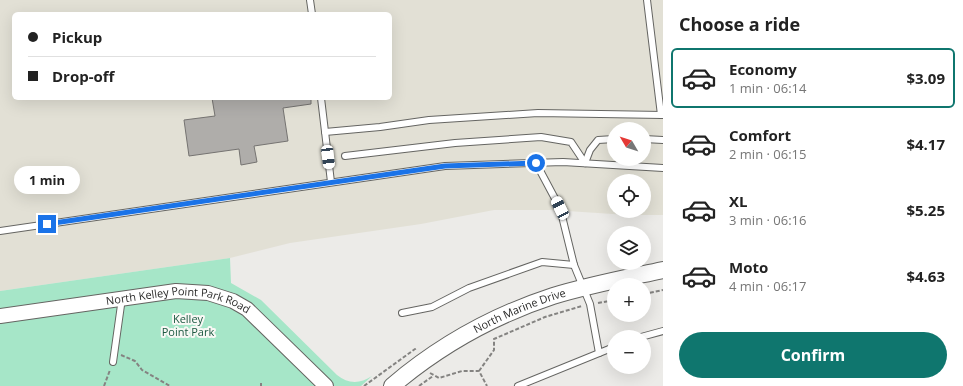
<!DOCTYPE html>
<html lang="en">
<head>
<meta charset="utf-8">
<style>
	body { margin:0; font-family:"Open Sans",sans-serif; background:#f2f2f2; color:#222; height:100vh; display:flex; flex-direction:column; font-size:15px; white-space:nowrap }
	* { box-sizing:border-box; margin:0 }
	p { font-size:13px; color:#767676 }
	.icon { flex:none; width:22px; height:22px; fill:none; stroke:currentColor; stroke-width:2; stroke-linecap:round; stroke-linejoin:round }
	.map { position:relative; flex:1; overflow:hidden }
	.sheet { display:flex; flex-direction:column; background:#fff; width:300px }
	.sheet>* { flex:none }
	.hud { position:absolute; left:12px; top:12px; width:380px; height:88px; border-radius:6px; box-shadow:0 4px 16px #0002; display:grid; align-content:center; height:88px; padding:0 16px; background:#fff }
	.needle { width:26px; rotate:309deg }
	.fabs { position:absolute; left:607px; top:122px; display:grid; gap:8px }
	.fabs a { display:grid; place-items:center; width:44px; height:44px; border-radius:50%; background:#fff; box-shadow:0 4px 16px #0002; font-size:20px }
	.end { position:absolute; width:18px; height:18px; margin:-9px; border:5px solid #1a73e8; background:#fff; box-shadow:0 0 0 2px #fff }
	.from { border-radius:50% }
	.bubble { position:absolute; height:28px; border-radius:14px; background:#fff; box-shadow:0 4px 16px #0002; font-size:13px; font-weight:700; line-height:28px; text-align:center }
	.car { position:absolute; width:12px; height:24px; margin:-12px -6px; border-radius:5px; box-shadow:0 0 3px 1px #0007; background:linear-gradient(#fff 24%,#345 0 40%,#fff 0 76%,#345 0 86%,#fff 0) }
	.hud b { display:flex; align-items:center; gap:14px; height:38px; font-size:15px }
	.hud b+b { border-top:1px solid #e0e0e0 }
	.hud i { width:10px; height:10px; background:#222 }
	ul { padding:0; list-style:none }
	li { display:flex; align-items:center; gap:12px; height:60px; margin:0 8px 6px; padding:0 8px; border:2px solid transparent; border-radius:6px }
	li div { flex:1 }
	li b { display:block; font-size:15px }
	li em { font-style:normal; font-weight:700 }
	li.current { border-color:#0f766e }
	li>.icon { width:36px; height:36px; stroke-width:1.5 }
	h2 { padding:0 16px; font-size:18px; line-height:48px }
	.cta { display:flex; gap:8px; margin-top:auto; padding:8px 16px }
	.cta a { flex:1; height:46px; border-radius:24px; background:#0f766e; color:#fff; font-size:16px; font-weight:700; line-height:46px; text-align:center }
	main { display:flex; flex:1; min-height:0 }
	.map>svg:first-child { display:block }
	.built { fill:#e2e0d5; fill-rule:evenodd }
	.green { fill:#a6e6c8 }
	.building { fill:#afadaa; stroke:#757371 }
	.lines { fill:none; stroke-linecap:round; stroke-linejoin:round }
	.service-casing { stroke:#656562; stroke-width:8 }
	.tertiary-casing { stroke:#656562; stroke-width:16 }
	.secondary-casing { stroke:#656562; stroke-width:18 }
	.path { stroke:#848381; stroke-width:2; stroke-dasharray:4 2; stroke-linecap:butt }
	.service { stroke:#fff; stroke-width:6 }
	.tertiary { stroke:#fff; stroke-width:14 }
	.secondary { stroke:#fff; stroke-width:16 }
	.route { stroke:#1a73e8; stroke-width:5 }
	.labels { text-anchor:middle; stroke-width:4; stroke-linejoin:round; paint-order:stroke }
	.street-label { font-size:11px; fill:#2d2d2c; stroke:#f9f8f5 }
	.park-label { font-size:11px; fill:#1b5840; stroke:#f9f8f5 }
</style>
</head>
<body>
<main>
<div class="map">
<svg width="663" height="386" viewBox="0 0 663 386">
	<rect width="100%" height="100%" fill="#ecebe8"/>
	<path class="built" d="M 0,0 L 663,0 L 663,215 L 628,215 L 552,210 L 494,210 L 421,224 L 290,243 L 230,258 L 0,291 ZM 14,14 L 390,14 L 390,98 L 14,98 ZM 614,129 L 644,129 L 644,159 L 614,159 ZM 614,181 L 644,181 L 644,211 L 614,211 Z"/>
	<path class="green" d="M 230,258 L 231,283 L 261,300 L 337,375 C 348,384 360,384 372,376 L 361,386 L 0,386 L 0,291 Z"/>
	<path class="building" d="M 212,98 L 311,98 L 311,104 L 283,108 L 288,141 L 254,146 L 257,162 L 241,165 L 239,149 L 189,156 L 184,120 L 215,116 Z"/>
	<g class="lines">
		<g class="service-casing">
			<g id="service">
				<path d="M 310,0 L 312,14"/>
				<path d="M 647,0 L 661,115"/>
				<path d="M 321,98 L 331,182"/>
				<path d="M 325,132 L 380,127 L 429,120 L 538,113 L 663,115"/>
				<path d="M 644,139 L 663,140"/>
				<path d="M 345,156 L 455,143 L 541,137 L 571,142 L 585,163"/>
				<path d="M 536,163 L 560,208 L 574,265 L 590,304 L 599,353"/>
				<path d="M 585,163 L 590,150 L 598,140 L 614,139"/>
				<path d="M 0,231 L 445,166 L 563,162 L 663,168"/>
				<path d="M 402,313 L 432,307 L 469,288 L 542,262 L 574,265"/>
				<path d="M 641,337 L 663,331"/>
				<path d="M 113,362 L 122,298"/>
				<path d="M 518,386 L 614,347"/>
			</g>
		</g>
		<g class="tertiary-casing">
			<g id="tertiary">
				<path id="s1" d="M 0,316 L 176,291 L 208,293 L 233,301 L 247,309 L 326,386"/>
			</g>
		</g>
		<g class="secondary-casing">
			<g id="secondary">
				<path id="s2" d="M 392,386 C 439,346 495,315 553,296 C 589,285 626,278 663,270"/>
			</g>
		</g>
		<g class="path">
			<path d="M 644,294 L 663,290"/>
			<path d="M 598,303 L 614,300"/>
			<path d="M 121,355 L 135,361 L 142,370 L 170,386"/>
			<path d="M 479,371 L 494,350 L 494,339 L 545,317 L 582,306"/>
			<path d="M 430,373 L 439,378 L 462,371 L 479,371 L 487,386"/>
			<path d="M 104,386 L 110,370"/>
			<path d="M 261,386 L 261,383"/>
			<path d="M 364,386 L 415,349 L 416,351"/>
			<path d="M 419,386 L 433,376"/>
		</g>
		<use href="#service" class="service"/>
		<use href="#tertiary" class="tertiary"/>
		<use href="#secondary" class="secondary"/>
	</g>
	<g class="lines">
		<path class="route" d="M 47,224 L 445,166 L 536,163"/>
	</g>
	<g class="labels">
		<g class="street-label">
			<text dy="4" stroke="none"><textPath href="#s1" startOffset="181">North Kelley Point Park Road</textPath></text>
			<text dy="4" stroke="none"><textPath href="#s2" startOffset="149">North Marine Drive</textPath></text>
		</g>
		<g class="park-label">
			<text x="188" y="323">Kelley<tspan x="188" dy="13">Point Park</tspan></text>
		</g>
	</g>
</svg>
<div class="fabs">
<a><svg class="needle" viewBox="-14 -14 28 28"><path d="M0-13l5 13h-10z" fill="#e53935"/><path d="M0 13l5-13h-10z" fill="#767676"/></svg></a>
<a><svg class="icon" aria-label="locate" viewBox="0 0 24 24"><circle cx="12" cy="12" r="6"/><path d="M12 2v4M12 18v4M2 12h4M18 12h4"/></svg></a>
<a><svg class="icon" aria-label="layers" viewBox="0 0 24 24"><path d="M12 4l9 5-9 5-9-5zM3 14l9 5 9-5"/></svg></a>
<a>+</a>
<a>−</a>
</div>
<i class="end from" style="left:536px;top:163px"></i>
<i class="end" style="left:47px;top:224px"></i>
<div class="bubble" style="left:14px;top:166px;width:66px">1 min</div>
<i class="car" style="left:328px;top:157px;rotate:173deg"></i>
<i class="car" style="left:560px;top:208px;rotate:334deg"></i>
<div class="hud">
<b><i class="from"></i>Pickup</b>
<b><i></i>Drop-off</b>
</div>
</div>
<section class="sheet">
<h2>Choose a ride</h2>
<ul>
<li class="current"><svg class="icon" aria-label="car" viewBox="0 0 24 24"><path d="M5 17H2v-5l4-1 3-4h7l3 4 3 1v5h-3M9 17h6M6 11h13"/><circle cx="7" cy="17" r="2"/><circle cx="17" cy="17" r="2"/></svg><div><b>Economy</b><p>1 min · 06:14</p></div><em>$3.09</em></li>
<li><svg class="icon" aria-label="car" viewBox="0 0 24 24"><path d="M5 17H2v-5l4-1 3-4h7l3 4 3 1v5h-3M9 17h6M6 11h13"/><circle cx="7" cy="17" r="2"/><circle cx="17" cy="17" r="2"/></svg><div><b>Comfort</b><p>2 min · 06:15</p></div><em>$4.17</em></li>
<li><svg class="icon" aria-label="car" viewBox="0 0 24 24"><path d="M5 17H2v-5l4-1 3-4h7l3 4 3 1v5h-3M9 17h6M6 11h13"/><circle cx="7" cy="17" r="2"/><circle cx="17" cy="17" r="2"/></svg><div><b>XL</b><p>3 min · 06:16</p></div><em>$5.25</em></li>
<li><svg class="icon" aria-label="car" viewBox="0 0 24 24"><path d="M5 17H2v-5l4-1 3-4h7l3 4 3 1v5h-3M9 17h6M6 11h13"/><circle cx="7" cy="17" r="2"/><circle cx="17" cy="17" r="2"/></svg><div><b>Moto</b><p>4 min · 06:17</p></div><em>$4.63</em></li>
</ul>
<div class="cta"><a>Confirm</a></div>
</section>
</main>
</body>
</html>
